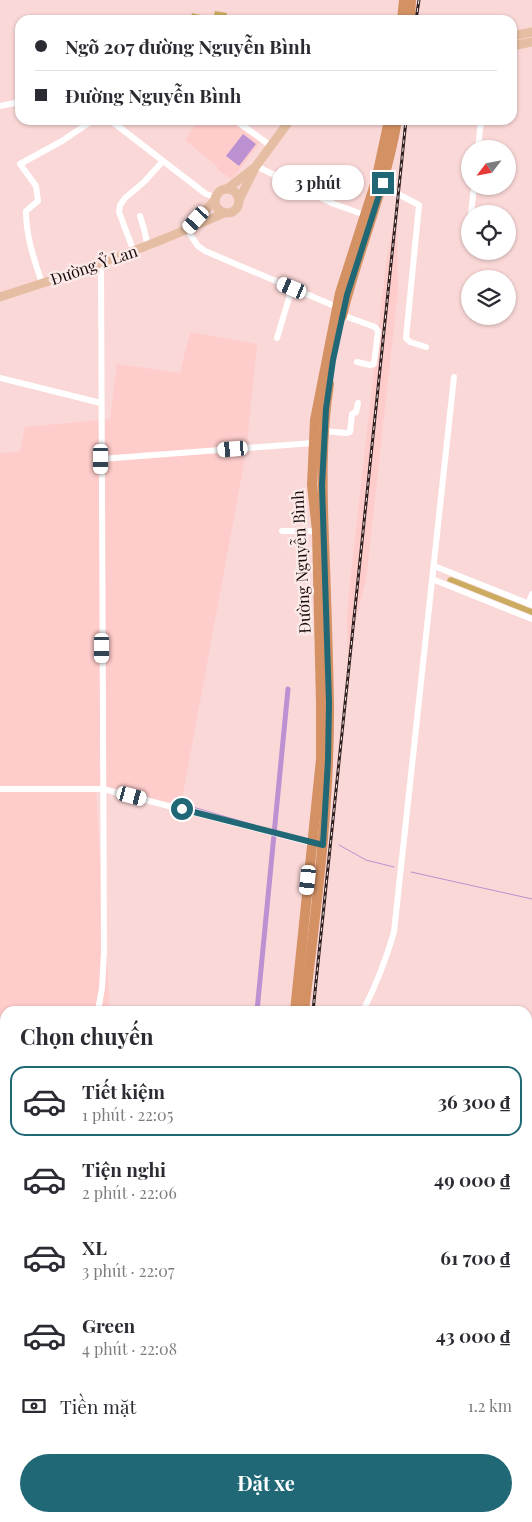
<!DOCTYPE html>
<html lang="vi">
<head>
<meta charset="utf-8">
<style>
	body { margin:0; font-family:"Playfair Display",serif; background:#f2f2f3; color:#2b2b33; height:100vh; display:flex; flex-direction:column; font-size:19px; white-space:nowrap }
	* { box-sizing:border-box; margin:0 }
	p { font-size:16px; color:#7c7c81 }
	.icon { flex:none; width:28px; height:28px; fill:none; stroke:currentColor; stroke-width:2; stroke-linecap:round; stroke-linejoin:round }
	.map { position:relative; flex:1; overflow:hidden }
	.sheet { position:absolute; left:0px; top:1006px; width:532px; height:516px; display:flex; flex-direction:column; background:#fff; border-radius:15px 15px 0 0; box-shadow:0 1px 4px #0004 }
	.sheet>* { flex:none }
	.banner { position:absolute; left:15px; top:15px; width:502px; height:110px; border-radius:15px; box-shadow:0 1px 4px #0004; display:grid; align-content:center; height:110px; padding:0 20px; background:#fff }
	.needle { width:32px; rotate:238deg }
	.buttons { position:absolute; left:461px; top:140px; display:grid; gap:10px }
	.buttons a { display:grid; place-items:center; width:55px; height:55px; border-radius:50%; background:#fff; box-shadow:0 1px 4px #0004; font-size:25px }
	.end { position:absolute; width:22px; height:22px; margin:-11px; border:6px solid #216876; background:#fff; box-shadow:0 0 0 2px #fff }
	.from { border-radius:50% }
	.bubble { position:absolute; height:35px; border-radius:18px; background:#fff; box-shadow:0 1px 4px #0004; font-size:16px; font-weight:700; line-height:35px; text-align:center }
	.car { position:absolute; width:15px; height:30px; margin:-15px -8px; border-radius:6px; box-shadow:0 0 4px 1px #0007; background:linear-gradient(#fff 24%,#345 0 40%,#fff 0 76%,#345 0 86%,#fff 0) }
	.banner b { display:flex; align-items:center; gap:18px; height:48px; font-size:19px }
	.banner b+b { border-top:1px solid #e1e1e2 }
	.banner i { width:12px; height:12px; background:#2b2b33 }
	ul { padding:0; list-style:none }
	li { display:flex; align-items:center; gap:15px; height:70px; margin:0 10px 8px; padding:0 10px; border:2px solid transparent; border-radius:15px }
	li div { flex:1 }
	li b { display:block; font-size:19px }
	li em { font-style:normal; font-weight:700 }
	li.on { border-color:#216876 }
	li>.icon { width:45px; height:45px; stroke-width:1.5 }
	h2 { padding:0 20px; font-size:22px; line-height:60px }
	.pay { display:flex; align-items:center; gap:12px; height:55px; padding:0 20px; font-size:19px }
	.pay p { margin-inline-start:auto }
	.button { display:flex; gap:10px; margin-top:auto; padding:10px 20px }
	.button a { flex:1; height:58px; border-radius:30px; background:#216876; color:#fff; font-size:20px; font-weight:700; line-height:58px; text-align:center }
	.map>svg:first-child { display:block }
	.built { fill:#feccca }
	.green { fill:#caab5f }
	.water { fill:#bc91d2 }
	.lines { fill:none; stroke-linecap:round; stroke-linejoin:round }
	.stream { stroke:#bc91d2; stroke-width:1 }
	.canal { stroke:#bc91d2; stroke-width:5 }
	.minor { stroke:#fff; stroke-width:6 }
	.major { stroke:#e5bda2; stroke-width:9 }
	.highway { stroke:#d49164; stroke-width:10 }
	.rail-casing { stroke:#2f1f1f; stroke-width:3 }
	.rail { stroke:#fceae9; stroke-width:1; stroke-dasharray:4; stroke-linecap:butt }
	.route { stroke:#216876; stroke-width:6 }
	.labels { text-anchor:middle; stroke-width:5; stroke-linejoin:round; paint-order:stroke }
	.street-label { font-size:16px; fill:#180a0a; stroke:#fceae9 }
</style>
</head>
<body>
<div class="map">
<svg width="532" height="1522" viewBox="0 0 532 1522">
	<rect width="100%" height="100%" fill="#fad8d7"/>
	<g class="built">
		<path d="M 198,120 L 230,120 L 243,131 L 261,141 L 232,179 L 217,169 L 218,167 L 185,140 Z"/>
		<path d="M 393,227 L 397,228 L 398,290 L 366,580 L 355,623 L 351,660 L 348,660 L 347,620 L 349,591 L 386,264 Z"/>
		<path d="M 190,332 L 257,344 L 246,452 L 180,810 L 96,791 L 110,1011 L 5,1011 L 5,1126 L 0,1124 L 0,453 L 20,452 L 25,427 L 110,419 L 117,364 L 180,373 Z"/>
		<rect x="0" y="1258" width="5" height="102"/>
	</g>
	<g class="green">
		<path d="M 215,11 L 227,13 L 226,20 L 190,20 L 192,13 L 213,18 Z"/>
		<path d="M 451,577 L 532,609 L 532,615 L 447,581 L 448,578 Z"/>
	</g>
	<path class="water" d="M 243,134 L 256,144 L 239,166 L 226,156 Z"/>
	<g class="lines">
		<g class="stream">
			<path d="M 176,802 L 254,825"/>
			<path d="M 339,845 L 366,860 L 394,867"/>
			<path d="M 411,872 L 532,899"/>
		</g>
		<path class="canal" d="M 257,1011 L 288,689"/>
		<g class="minor">
			<path d="M 0,106 L 20,102"/>
			<path d="M 110,120 L 206,194 L 215,197"/>
			<path d="M 235,120 L 271,146"/>
			<path d="M 478,149 L 481,120"/>
			<path d="M 256,166 L 334,204 L 365,215"/>
			<path d="M 381,190 L 398,194 L 419,205 L 406,338 L 410,342 L 426,347"/>
			<path d="M 471,214 L 474,186"/>
			<path d="M 140,216 L 144,229 L 148,247"/>
			<path d="M 470,225 L 470,224"/>
			<path d="M 187,230 L 198,246 L 205,251 L 337,307"/>
			<path d="M 134,252 L 119,212 L 120,205 L 125,198 L 144,182 L 163,161"/>
			<path d="M 42,283 C 34,259 26,237 26,211 L 38,201 L 36,186 L 20,164 L 62,141 L 93,120"/>
			<path d="M 342,315 L 375,327 L 378,331 L 374,364 L 370,365 L 357,362"/>
			<path d="M 277,338 L 292,288"/>
			<path d="M 0,378 L 101,403"/>
			<path d="M 324,431 L 346,433 L 350,432 L 352,414 L 356,412 L 358,403"/>
			<path d="M 101,459 L 313,443"/>
			<path d="M 282,531 L 317,531"/>
			<path d="M 434,566 L 532,605"/>
			<path d="M 432,579 L 532,619"/>
			<path d="M 528,604 L 532,594"/>
			<path d="M 0,789 L 103,789 L 312,843"/>
			<path d="M 98,1011 L 102,988 L 104,952 L 101,264"/>
			<path d="M 363,1011 C 376,985 386,960 394,932 L 454,377"/>
			<path d="M 528,1259 L 532,1243"/>
			<path d="M 528,1322 L 532,1323"/>
			<path d="M 0,1371 L 5,1371"/>
			<path d="M 0,1452 L 5,1430"/>
			<path d="M 0,1483 L 5,1484"/>
			<path d="M 1,1522 L 5,1506"/>
			<path d="M 20,1522 L 22,1518"/>
			<path d="M 47,1522 L 47,1518"/>
			<path d="M 89,1522 L 89,1518"/>
			<path d="M 131,1522 L 131,1518"/>
			<path d="M 179,1522 L 180,1518"/>
			<path d="M 285,1522 L 286,1518"/>
			<path d="M 318,1522 L 318,1518"/>
			<path d="M 396,1522 L 397,1518"/>
			<path d="M 429,1522 L 429,1518"/>
		</g>
		<g class="major">
			<path d="M 512,36 L 532,32"/>
			<path d="M 512,46 L 532,42"/>
			<circle cx="227" cy="201" r="12"/>
			<path d="M 227,189 L 254,168"/>
			<path d="M 239,200 L 256,166 L 290,120"/>
			<path d="M 190,227 L 215,200"/>
			<path d="M 0,297 C 78,272 150,247 224,213"/>
			<path d="M 528,1206 L 532,1208"/>
			<path d="M 528,1220 L 532,1221"/>
		</g>
		<g class="highway">
			<path d="M 402,20 L 404,0"/>
			<path d="M 410,20 L 411,0"/>
			<path d="M 342,316 C 358,250 386,187 397,120"/>
			<path d="M 295,1011 L 321,759 L 321,704 L 317,531 L 312,485 L 315,420 L 340,293 L 376,181 L 389,120"/>
			<path d="M 304,1011 C 316,909 330,805 329,702 C 328,647 326,593 324,539 C 322,487 321,435 329,384"/>
			<path d="M 0,1131 L 5,1133"/>
			<path d="M 0,1145 L 5,1147"/>
			<path d="M 251,1522 L 251,1518"/>
		</g>
		<g class="rail-casing">
			<g id="rail">
				<path d="M 416,20 L 419,0"/>
				<path d="M 313,1011 L 406,120"/>
				<path d="M 260,1522 L 260,1518"/>
			</g>
		</g>
		<use href="#rail" class="rail"/>
	</g>
	<g class="lines">
		<path class="route" d="M 182,809 L 323,845 L 328,760 L 329,703 L 322,485 L 326,409 L 333,360 L 347,295 L 383,183"/>
	</g>
	<g class="labels">
		<g class="street-label">
			<text transform="translate(94 265) rotate(-19)" y="6">Đường Ỷ Lan</text>
			<text transform="translate(301 562) rotate(-93)" y="6">Đường Nguyễn Bình</text>
		</g>
	</g>
</svg>
<div class="buttons">
<a><svg class="needle" viewBox="-14 -14 28 28"><path d="M0-13l5 13h-10z" fill="#e53935"/><path d="M0 13l5-13h-10z" fill="#7c7c81"/></svg></a>
<a><svg class="icon" aria-label="locate" viewBox="0 0 24 24"><circle cx="12" cy="12" r="6"/><path d="M12 2v4M12 18v4M2 12h4M18 12h4"/></svg></a>
<a><svg class="icon" aria-label="layers" viewBox="0 0 24 24"><path d="M12 4l9 5-9 5-9-5zM3 14l9 5 9-5"/></svg></a>
</div>
<i class="end from" style="left:182px;top:809px"></i>
<i class="end" style="left:383px;top:183px"></i>
<div class="bubble" style="left:272px;top:165px;width:92px">3 phút</div>
<i class="car" style="left:196px;top:220px;rotate:222deg"></i>
<i class="car" style="left:292px;top:288px;rotate:293deg"></i>
<i class="car" style="left:233px;top:449px;rotate:265deg"></i>
<i class="car" style="left:101px;top:459px;rotate:180deg"></i>
<i class="car" style="left:102px;top:648px;rotate:180deg"></i>
<i class="car" style="left:132px;top:796px;rotate:105deg"></i>
<i class="car" style="left:308px;top:880px;rotate:186deg"></i>
<div class="banner">
<b><i class="from"></i>Ngõ 207 đường Nguyễn Bình</b>
<b><i></i>Đường Nguyễn Bình</b>
</div>
<section class="sheet">
<h2>Chọn chuyến</h2>
<ul>
<li class="on"><svg class="icon" aria-label="car" viewBox="0 0 24 24"><path d="M5 17H2v-5l4-1 3-4h7l3 4 3 1v5h-3M9 17h6M6 11h13"/><circle cx="7" cy="17" r="2"/><circle cx="17" cy="17" r="2"/></svg><div><b>Tiết kiệm</b><p>1 phút · 22:05</p></div><em>36 300 ₫</em></li>
<li><svg class="icon" aria-label="car" viewBox="0 0 24 24"><path d="M5 17H2v-5l4-1 3-4h7l3 4 3 1v5h-3M9 17h6M6 11h13"/><circle cx="7" cy="17" r="2"/><circle cx="17" cy="17" r="2"/></svg><div><b>Tiện nghi</b><p>2 phút · 22:06</p></div><em>49 000 ₫</em></li>
<li><svg class="icon" aria-label="car" viewBox="0 0 24 24"><path d="M5 17H2v-5l4-1 3-4h7l3 4 3 1v5h-3M9 17h6M6 11h13"/><circle cx="7" cy="17" r="2"/><circle cx="17" cy="17" r="2"/></svg><div><b>XL</b><p>3 phút · 22:07</p></div><em>61 700 ₫</em></li>
<li><svg class="icon" aria-label="car" viewBox="0 0 24 24"><path d="M5 17H2v-5l4-1 3-4h7l3 4 3 1v5h-3M9 17h6M6 11h13"/><circle cx="7" cy="17" r="2"/><circle cx="17" cy="17" r="2"/></svg><div><b>Green</b><p>4 phút · 22:08</p></div><em>43 000 ₫</em></li>
</ul>
<div class="pay"><svg class="icon" aria-label="cash" viewBox="0 0 24 24"><path d="M3 7h18v10H3z"/><circle cx="12" cy="12" r="2"/></svg>Tiền mặt<p>1.2 km</p></div>
<div class="button"><a>Đặt xe</a></div>
</section>
</div>
</body>
</html>
